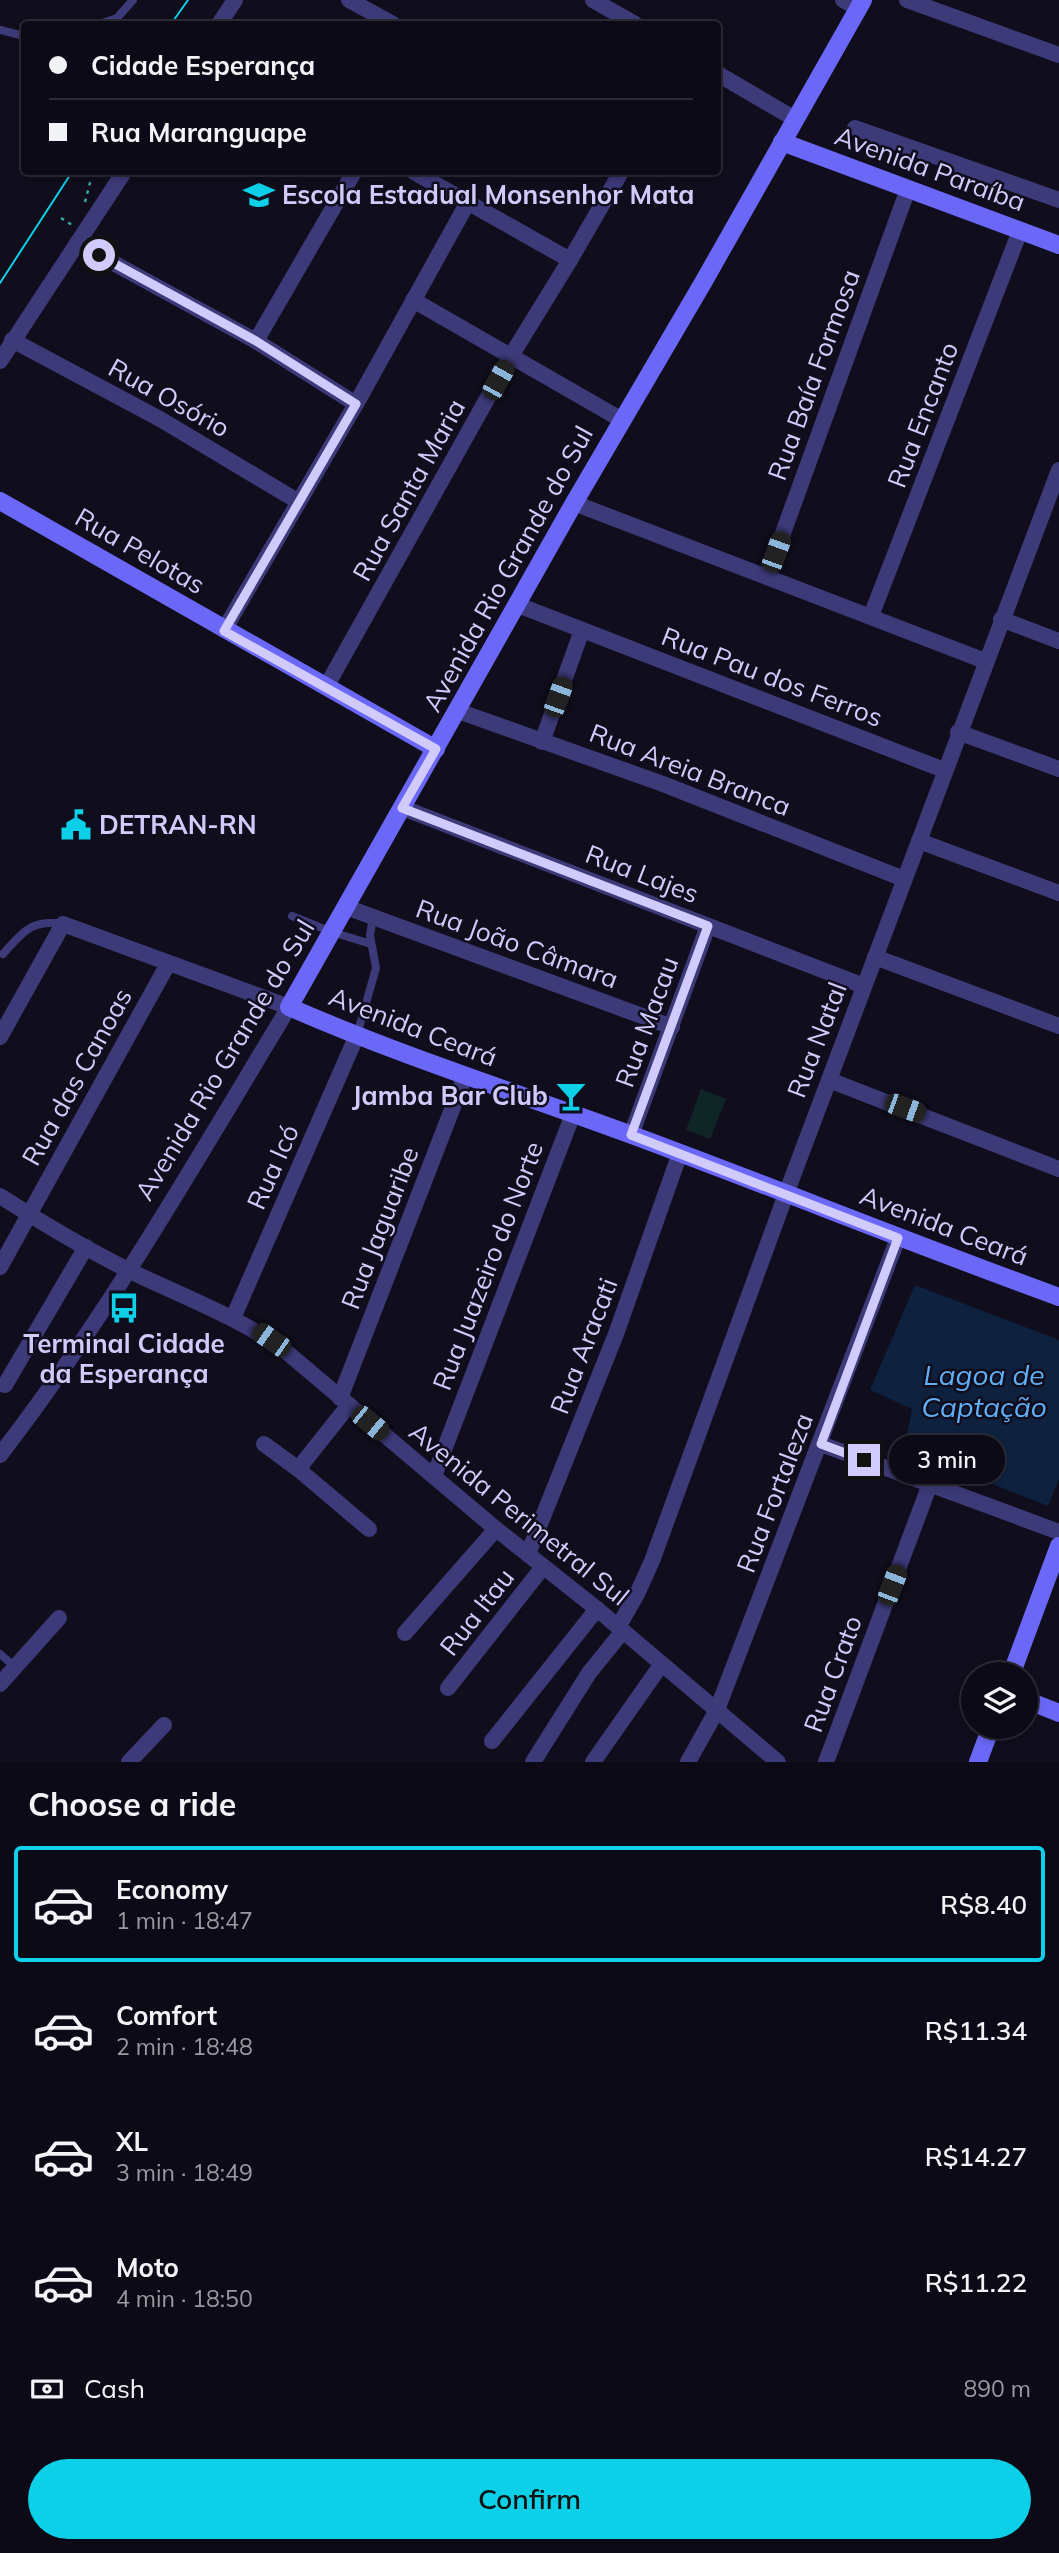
<!DOCTYPE html>
<html lang="en">
<head>
<meta charset="utf-8">
<style>
	body { margin:0; font-family:Mulish,sans-serif; background:#15131f; color:#f1f3f6; height:100vh; display:flex; flex-direction:column; font-size:26px; white-space:nowrap }
	* { box-sizing:border-box; margin:0 }
	p { font-size:23px; color:#9a9aa1 }
	.icon { flex:none; width:38px; height:38px; fill:none; stroke:currentColor; stroke-width:2; stroke-linecap:round; stroke-linejoin:round }
	.map { position:relative; height:1762px; overflow:hidden }
	.sheet { display:flex; flex-direction:column; background:#0c0a16; flex:1 }
	.sheet>* { flex:none }
	.hud { position:absolute; left:21px; top:21px; width:700px; height:154px; border-radius:7px; box-shadow:0 4px 10px #0003,0 0 0 2px #2c2b35; display:grid; align-content:center; height:154px; padding:0 28px; background:#0c0a16 }
	.fabs { position:absolute; left:961px; top:1662px; display:grid; gap:14px }
	.fabs a { display:grid; place-items:center; width:77px; height:77px; border-radius:50%; background:#0c0a16; box-shadow:0 4px 10px #0003,0 0 0 2px #2c2b35; font-size:35px }
	.end { position:absolute; width:32px; height:32px; margin:-16px; border:9px solid #d1cbfc; background:#111; box-shadow:0 0 0 4px #111 }
	.from { border-radius:50% }
	.bubble { position:absolute; height:49px; border-radius:24px; background:#0c0a16; box-shadow:0 4px 10px #0003,0 0 0 2px #2c2b35; font-size:23px; font-weight:600; line-height:49px; text-align:center }
	.car { position:absolute; width:21px; height:42px; margin:-21px -10px; border-radius:9px; box-shadow:0 0 5px 2px #0007; background:linear-gradient(#222 24%,#8ab4d8 0 40%,#222 0 76%,#8ab4d8 0 86%,#222 0) }
	.hud b { display:flex; align-items:center; gap:24px; height:66px; font-size:26px }
	.hud b+b { border-top:2px solid #2c2b35 }
	.hud i { width:18px; height:18px; background:#f1f3f6 }
	ul { padding:0; list-style:none }
	li { display:flex; align-items:center; gap:21px; height:116px; margin:0 14px 10px; padding:0 14px; border:4px solid transparent; border-radius:7px }
	li div { flex:1 }
	li b { display:block; font-size:26px }
	li em { font-style:normal; font-weight:600 }
	li.current { border-color:#0cd0e7 }
	li>.icon { width:63px; height:63px; stroke-width:1.5 }
	h2 { padding:0 28px; font-size:32px; line-height:84px }
	.pay { display:flex; align-items:center; gap:18px; height:77px; padding:0 28px; font-size:26px }
	.pay p { margin-inline-start:auto }
	.cta { display:flex; gap:14px; margin-top:auto; padding:14px 28px }
	.cta a { flex:1; height:80px; border-radius:42px; background:#0cd0e7; color:#111; font-size:28px; font-weight:600; line-height:80px; text-align:center }
	.map>svg:first-child { display:block }
	.green { fill:#102626 }
	.water { fill:#0e213f }
	.lines { fill:none; stroke-linecap:round; stroke-linejoin:round }
	.path { stroke:#33a8a2; stroke-width:2.5; stroke-dasharray:3.5 5; stroke-linecap:butt }
	.lane { stroke:#3d3a79; stroke-width:8 }
	.street { stroke:#3d3a79; stroke-width:16 }
	.secondary { stroke:#6c68f7; stroke-width:18 }
	.tram { stroke:#0cd0e7; stroke-width:2 }
	.route { stroke:#d1cbfc; stroke-width:9 }
	.labels { text-anchor:middle; stroke-width:5; stroke-linejoin:round; paint-order:stroke }
	.street-label { font-size:26px; fill:#d1cbfc; stroke:#100d1d }
	.poi-label { font-size:26px; font-weight:bold; fill:#d1cbfc; stroke:#100d1d; text-anchor:start }
	.water-label { font-size:28px; font-style:italic; fill:#5faff6; stroke:#100d1d }
</style>
</head>
<body>
<div class="map">
<svg width="1059" height="1762" viewBox="0 0 1059 1762">
	<rect width="100%" height="100%" fill="#100d1d"/>
	<path class="green" d="M 701,1089 L 726,1099 L 710,1139 L 686,1130 Z"/>
	<path class="water" d="M 915,1285 L 1059,1340 L 1059,1479 L 1048,1506 L 904,1449 L 912,1409 L 870,1390 Z"/>
	<g class="lines">
		<g class="path">
			<path d="M 85,202 L 91,179"/>
			<path d="M 61,218 L 72,225"/>
		</g>
		<g class="lane">
			<path d="M 99,24 L 117,18 L 133,0"/>
			<path d="M 0,30 L 24,36"/>
			<path d="M 292,916 L 332,932 L 371,944"/>
			<path d="M 3,954 C 23,932 31,919 63,924"/>
			<path d="M 357,1035 L 376,968 L 370,935 L 373,917"/>
			<path d="M 0,1654 L 15,1667"/>
		</g>
		<g class="street">
			<path d="M 349,0 L 393,24"/>
			<path d="M 593,0 L 635,24"/>
			<path d="M 843,0 L 858,8"/>
			<path d="M 907,0 L 1059,55"/>
			<path d="M 219,24 L 235,0"/>
			<path d="M 718,74 L 795,119"/>
			<path d="M 855,128 L 1059,200"/>
			<path d="M 414,172 L 570,260"/>
			<path d="M 77,243 L 256,341 L 356,404"/>
			<path d="M 413,300 L 622,420"/>
			<path d="M 12,340 L 160,419 L 299,502"/>
			<path d="M 256,341 L 354,172"/>
			<path d="M 0,361 L 124,172"/>
			<path d="M 574,503 L 985,661"/>
			<path d="M 767,577 L 908,189"/>
			<path d="M 518,605 L 944,770"/>
			<path d="M 871,616 L 1020,231"/>
			<path d="M 1001,619 L 1059,641"/>
			<path d="M 224,630 L 356,404 L 468,202"/>
			<path d="M 326,687 L 511,356 L 570,260 L 621,172"/>
			<path d="M 458,711 L 663,784 L 904,879"/>
			<path d="M 958,732 L 1059,769"/>
			<path d="M 542,742 L 582,630"/>
			<path d="M 403,808 L 864,986"/>
			<path d="M 919,841 L 1059,893"/>
			<path d="M 346,907 L 672,1027"/>
			<path d="M 875,957 L 1059,1026"/>
			<path d="M 0,1037 L 63,924 L 289,1007 C 197,1159 109,1314 0,1455"/>
			<path d="M 829,1080 L 1059,1169"/>
			<path d="M 631,1135 L 708,926"/>
			<path d="M 0,1196 C 42,1223 86,1249 130,1271 C 182,1296 236,1316 283,1349 L 496,1529 L 597,1609 L 778,1762"/>
			<path d="M 0,1267 L 168,964"/>
			<path d="M 233,1318 L 357,1035"/>
			<path d="M 5,1385 L 86,1247"/>
			<path d="M 340,1398 L 465,1076"/>
			<path d="M 264,1444 L 298,1469 L 369,1529"/>
			<path d="M 821,1444 L 1059,1532"/>
			<path d="M 298,1469 L 349,1405"/>
			<path d="M 434,1476 L 573,1114"/>
			<path d="M 528,1554 L 616,1334 L 680,1153"/>
			<path d="M 618,1627 L 637,1594 L 652,1561 L 786,1194 L 1059,470"/>
			<path d="M 405,1633 L 496,1529"/>
			<path d="M 0,1684 L 59,1618"/>
			<path d="M 448,1688 L 543,1567"/>
			<path d="M 492,1741 L 597,1609"/>
			<path d="M 129,1762 L 164,1725"/>
			<path d="M 533,1762 L 589,1673 L 623,1631"/>
			<path d="M 593,1762 L 661,1665"/>
			<path d="M 688,1762 L 717,1710 L 898,1238"/>
			<path d="M 826,1762 L 930,1484"/>
		</g>
		<g class="secondary">
			<path d="M 863,0 L 704,281 L 574,503 L 289,1007 C 401,1056 518,1093 632,1135 C 775,1188 916,1245 1059,1297"/>
			<path d="M 782,142 L 1059,245"/>
			<path d="M 0,501 L 436,749"/>
			<path d="M 1011,1675 L 1059,1546"/>
			<path d="M 1026,1700 L 1059,1713"/>
			<path d="M 978,1762 L 991,1727"/>
		</g>
		<g class="tram">
			<path d="M 171,24 L 188,0"/>
			<path d="M 0,283 L 72,172"/>
		</g>
	</g>
	<g class="lines">
		<path class="route" d="M 99,255 L 256,341 L 356,404 L 224,631 L 436,749 L 402,808 L 708,926 L 631,1135 L 898,1238 L 821,1444 L 864,1460"/>
	</g>
	<defs>
		<g id="school-bare" transform="scale(2.415)"><path d="M0-5L7-2L0 1L-7-2ZM-4 1L0 2.5L4 1V4Q0 6-4 4Z" fill="#0cd0e7" stroke="#100d1d" stroke-width="2.5" paint-order="stroke"/></g>
		<g id="civic-bare" transform="scale(2.415)"><path d="M-.6-6.5H3V-4.5H.6V-3L4-1V1h2V6H-6V1h2V-1L-.6-3ZM-1.2 2.5V6h2.4V2.5Z" fill="#0cd0e7" stroke="#100d1d" stroke-width="2.5" paint-order="stroke"/></g>
		<g id="bar-bare" transform="scale(2.415)"><path d="M-6-5H6L.8 .8V4.5H3.5V6h-7V4.5H-.8V.8Z" fill="#0cd0e7" stroke="#100d1d" stroke-width="2.5" paint-order="stroke"/></g>
		<g id="bus-bare" transform="scale(2.415)"><path d="M-5-6H5V4H4V6H2V4H-2V6H-4V4H-5ZM-3.5-4V0h7V-4ZM-3.5 1.2v1.5H-2V1.2ZM2 1.2v1.5H3.5V1.2Z" fill="#0cd0e7" stroke="#100d1d" stroke-width="2.5" paint-order="stroke"/></g>
	</defs>
	<g fill-rule="evenodd">
		<use href="#school-bare" x="259" y="195"/>
		<use href="#civic-bare" x="76" y="825"/>
		<use href="#bar-bare" x="571" y="1096"/>
		<use href="#bus-bare" x="124" y="1308"/>
	</g>
	<g class="labels">
		<g class="street-label">
			<text transform="translate(930 169) rotate(20)" y="9">Avenida Paraíba</text>
			<text transform="translate(814 375) rotate(-70)" y="9">Rua Baía Formosa</text>
			<text transform="translate(169 398) rotate(29)" y="9">Rua Osório</text>
			<text transform="translate(923 415) rotate(-69)" y="9">Rua Encanto</text>
			<text transform="translate(409 490) rotate(-61)" y="9">Rua Santa Maria</text>
			<text transform="translate(140 551) rotate(30)" y="9">Rua Pelotas</text>
			<text transform="translate(508 569) rotate(-61)" y="9">Avenida Rio Grande do Sul</text>
			<text transform="translate(772 677) rotate(21)" y="9">Rua Pau dos Ferros</text>
			<text transform="translate(690 770) rotate(21)" y="9">Rua Areia Branca</text>
			<text transform="translate(642 874) rotate(21)" y="9">Rua Lajes</text>
			<text transform="translate(517 944) rotate(20)" y="9">Rua João Câmara</text>
			<text transform="translate(647 1022) rotate(-70)" y="9">Rua Macau</text>
			<text transform="translate(413 1027) rotate(21)" y="9">Avenida Ceará</text>
			<text transform="translate(817 1040) rotate(-69)" y="9">Rua Natal</text>
			<text transform="translate(225 1060) rotate(-59)" y="9">Avenida Rio Grande do Sul</text>
			<text transform="translate(77 1077) rotate(-61)" y="9">Rua das Canoas</text>
			<text transform="translate(273 1167) rotate(-66)" y="9">Rua Icó</text>
			<text transform="translate(944 1226) rotate(21)" y="9">Avenida Ceará</text>
			<text transform="translate(380 1228) rotate(-69)" y="9">Rua Jaguaribe</text>
			<text transform="translate(488 1266) rotate(-69)" y="9">Rua Juazeiro do Norte</text>
			<text transform="translate(584 1346) rotate(-69)" y="9">Rua Aracati</text>
			<text transform="translate(775 1493) rotate(-69)" y="9">Rua Fortaleza</text>
			<text transform="translate(519 1514) rotate(39)" y="9">Avenida Perimetral Sul</text>
			<text transform="translate(477 1612) rotate(-52)" y="9">Rua Itau</text>
			<text transform="translate(833 1674) rotate(-70)" y="9">Rua Crato</text>
		</g>
		<g class="poi-label">
			<text x="282" y="204">Escola Estadual Monsenhor Mata</text>
			<text x="99" y="834">DETRAN-RN</text>
			<text x="548" y="1105" text-anchor="end">Jamba Bar Club</text>
			<text x="124" y="1353" text-anchor="middle">Terminal Cidade<tspan x="124" dy="30">da Esperança</tspan></text>
		</g>
		<g class="water-label">
			<text x="984" y="1385">Lagoa de<tspan x="984" dy="32">Captação</tspan></text>
		</g>
	</g>
</svg>
<div class="fabs">
<a><svg class="icon" aria-label="layers" viewBox="0 0 24 24"><path d="M12 4l9 5-9 5-9-5zM3 14l9 5 9-5"/></svg></a>
</div>
<i class="end from" style="left:99px;top:255px"></i>
<i class="end" style="left:864px;top:1460px"></i>
<div class="bubble" style="left:889px;top:1435px;width:116px">3 min</div>
<i class="car" style="left:498px;top:380px;rotate:29deg"></i>
<i class="car" style="left:776px;top:552px;rotate:20deg"></i>
<i class="car" style="left:558px;top:697px;rotate:20deg"></i>
<i class="car" style="left:905px;top:1108px;rotate:110deg"></i>
<i class="car" style="left:271px;top:1340px;rotate:305deg"></i>
<i class="car" style="left:370px;top:1423px;rotate:129deg"></i>
<i class="car" style="left:892px;top:1585px;rotate:21deg"></i>
<div class="hud">
<b><i class="from"></i>Cidade Esperança</b>
<b><i></i>Rua Maranguape</b>
</div>
</div>
<section class="sheet">
<h2>Choose a ride</h2>
<ul>
<li class="current"><svg class="icon" aria-label="car" viewBox="0 0 24 24"><path d="M5 17H2v-5l4-1 3-4h7l3 4 3 1v5h-3M9 17h6M6 11h13"/><circle cx="7" cy="17" r="2"/><circle cx="17" cy="17" r="2"/></svg><div><b>Economy</b><p>1 min · 18:47</p></div><em>R$8.40</em></li>
<li><svg class="icon" aria-label="car" viewBox="0 0 24 24"><path d="M5 17H2v-5l4-1 3-4h7l3 4 3 1v5h-3M9 17h6M6 11h13"/><circle cx="7" cy="17" r="2"/><circle cx="17" cy="17" r="2"/></svg><div><b>Comfort</b><p>2 min · 18:48</p></div><em>R$11.34</em></li>
<li><svg class="icon" aria-label="car" viewBox="0 0 24 24"><path d="M5 17H2v-5l4-1 3-4h7l3 4 3 1v5h-3M9 17h6M6 11h13"/><circle cx="7" cy="17" r="2"/><circle cx="17" cy="17" r="2"/></svg><div><b>XL</b><p>3 min · 18:49</p></div><em>R$14.27</em></li>
<li><svg class="icon" aria-label="car" viewBox="0 0 24 24"><path d="M5 17H2v-5l4-1 3-4h7l3 4 3 1v5h-3M9 17h6M6 11h13"/><circle cx="7" cy="17" r="2"/><circle cx="17" cy="17" r="2"/></svg><div><b>Moto</b><p>4 min · 18:50</p></div><em>R$11.22</em></li>
</ul>
<div class="pay"><svg class="icon" aria-label="cash" viewBox="0 0 24 24"><path d="M3 7h18v10H3z"/><circle cx="12" cy="12" r="2"/></svg>Cash<p>890 m</p></div>
<div class="cta"><a>Confirm</a></div>
</section>
</body>
</html>
